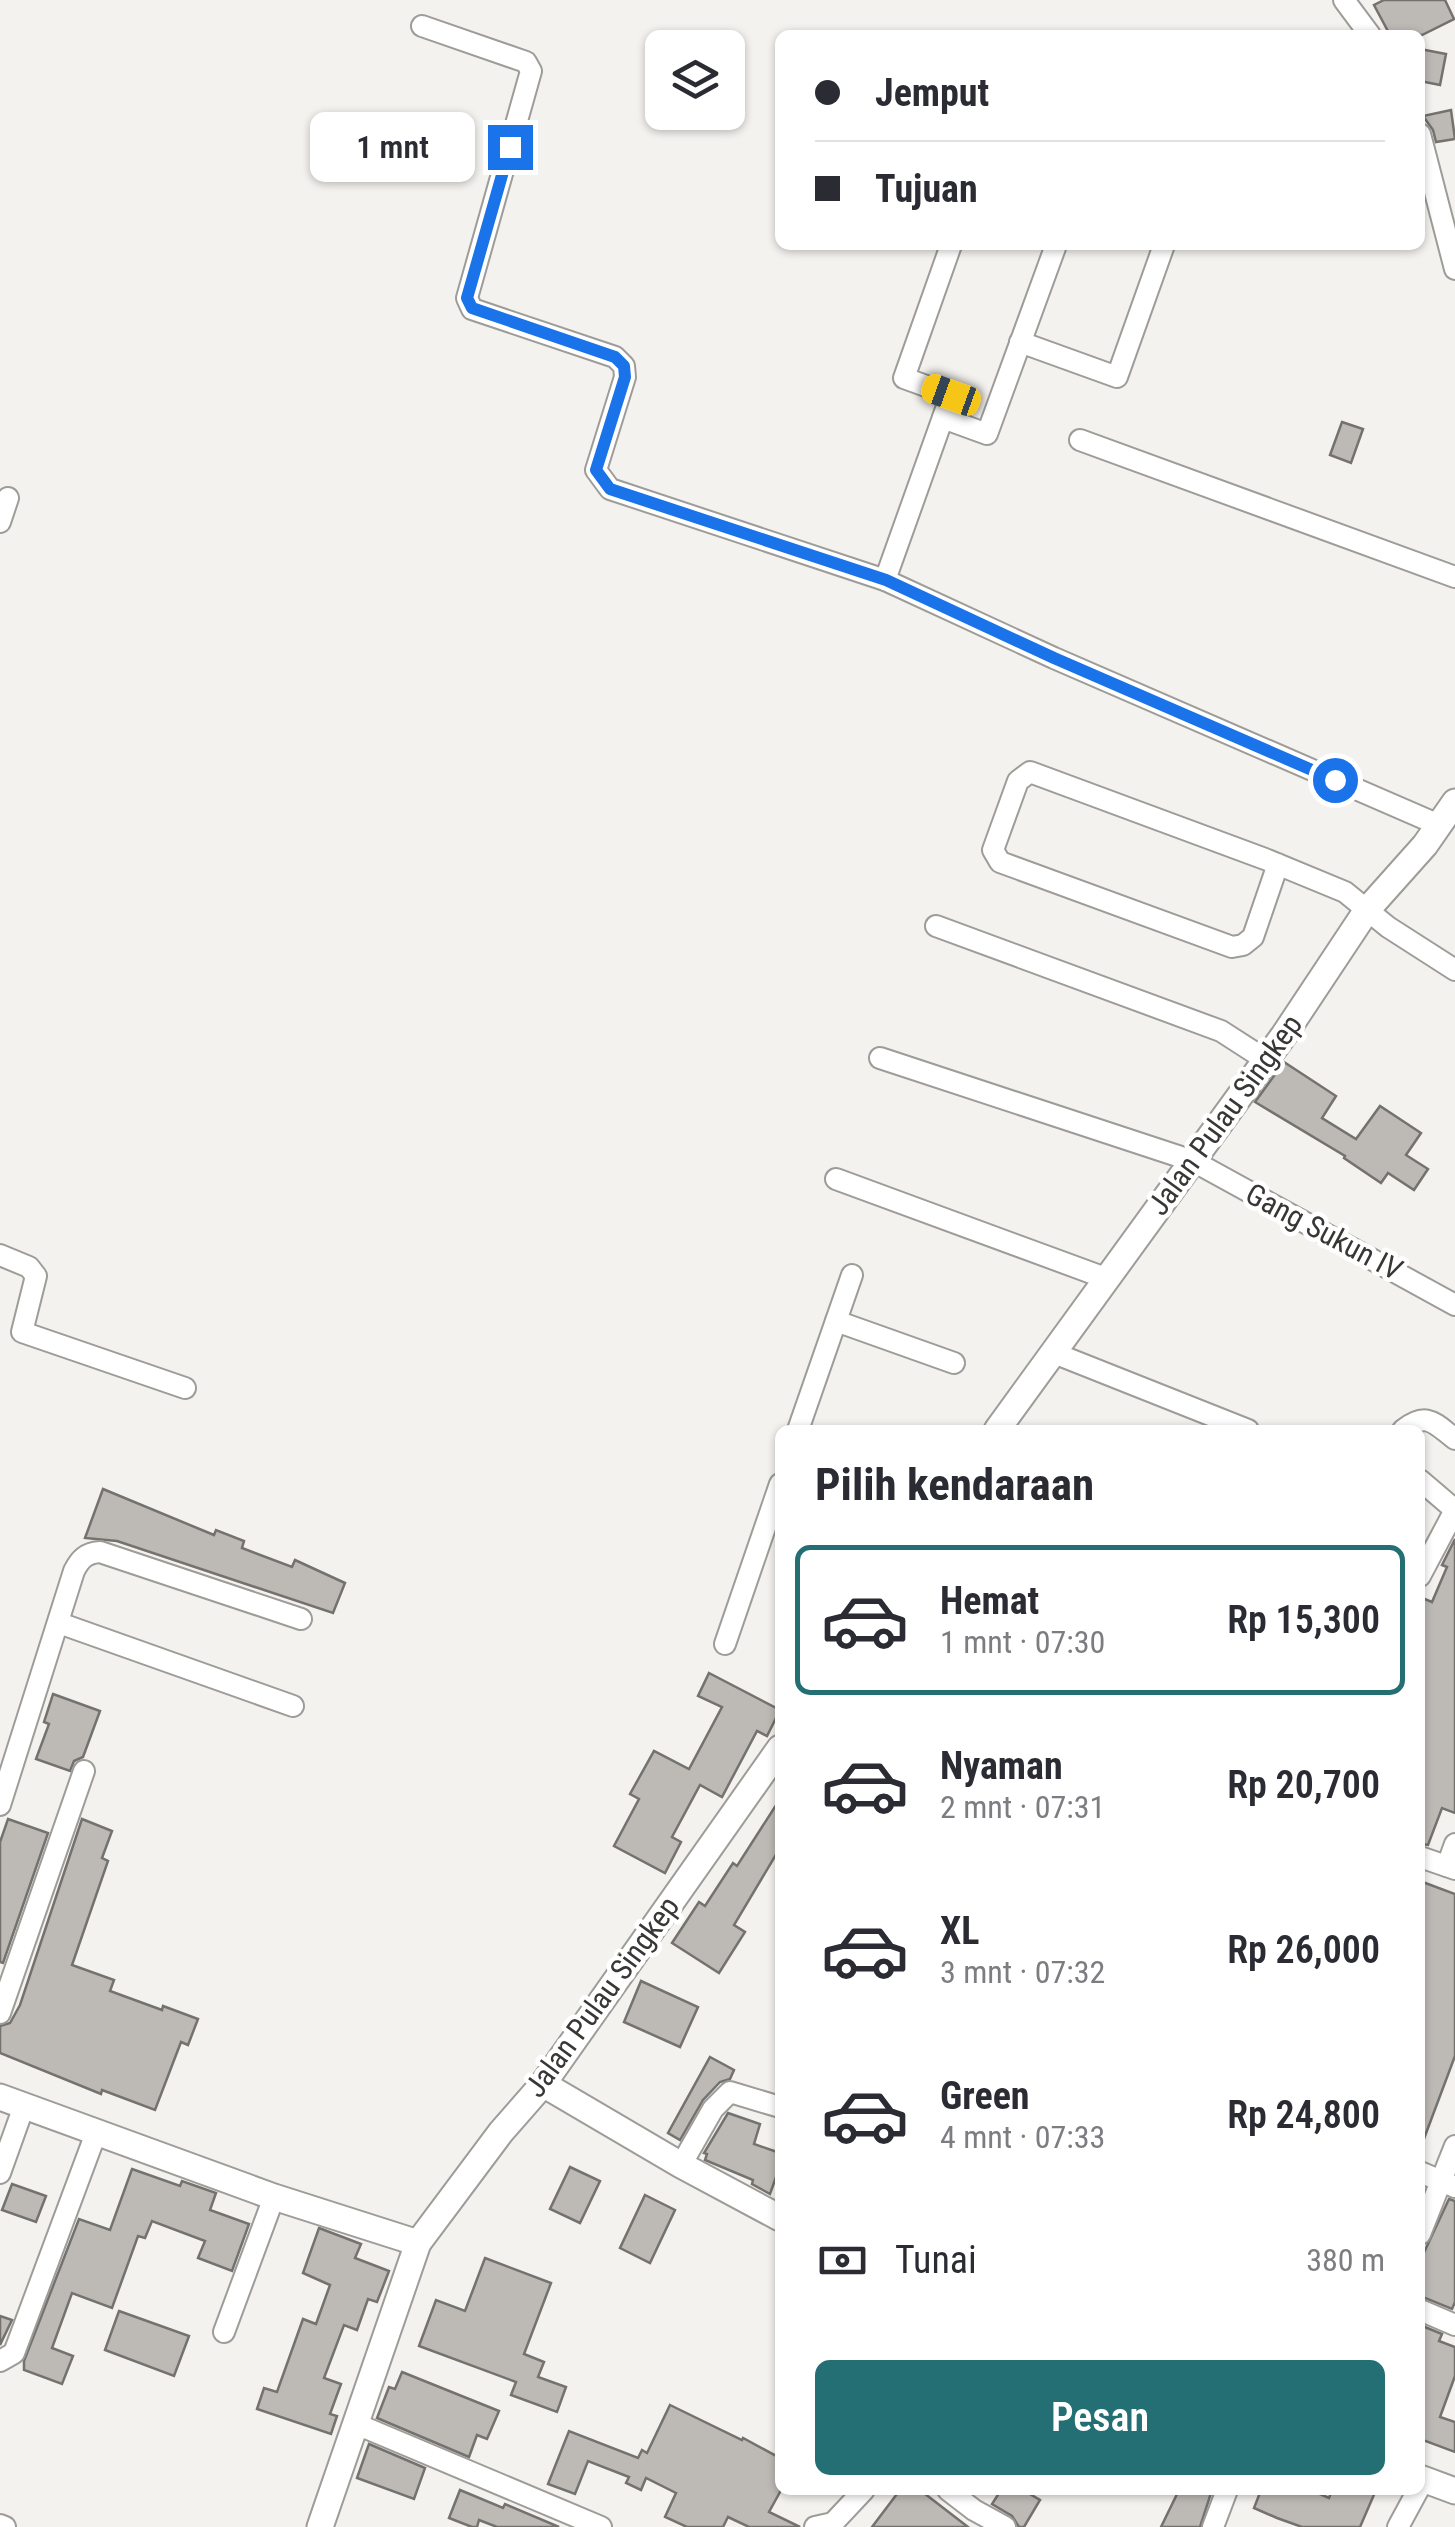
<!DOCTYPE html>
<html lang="id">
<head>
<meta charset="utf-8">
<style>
	body { margin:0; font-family:"Roboto Condensed",sans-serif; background:#f2f2f3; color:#2b2b33; height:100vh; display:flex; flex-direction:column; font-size:38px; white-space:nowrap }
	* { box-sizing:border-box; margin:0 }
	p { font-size:32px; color:#7c7c81 }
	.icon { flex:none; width:55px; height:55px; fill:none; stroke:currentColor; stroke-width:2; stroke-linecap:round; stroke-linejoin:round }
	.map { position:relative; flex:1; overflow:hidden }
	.sheet { position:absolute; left:775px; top:1425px; width:650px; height:1070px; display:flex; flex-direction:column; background:#fff; border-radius:15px; box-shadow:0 2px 8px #0004 }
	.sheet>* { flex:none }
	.hud { position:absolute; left:775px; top:30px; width:650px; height:220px; border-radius:15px; box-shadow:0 2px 8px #0004; display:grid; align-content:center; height:220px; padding:0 40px; background:#fff }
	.fabs { position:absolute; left:645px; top:30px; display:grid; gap:20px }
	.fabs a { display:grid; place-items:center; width:100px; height:100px; border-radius:15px; background:#fff; box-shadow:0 2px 8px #0004; font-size:50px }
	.end { position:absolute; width:45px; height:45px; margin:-22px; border:12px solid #1a73e8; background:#fff; box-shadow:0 0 0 5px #fff }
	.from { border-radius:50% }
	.bubble { position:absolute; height:70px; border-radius:15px; background:#fff; box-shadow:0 2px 8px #0004; font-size:32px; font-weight:600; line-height:70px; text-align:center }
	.car { position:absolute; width:30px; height:60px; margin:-30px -15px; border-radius:12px; box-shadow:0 0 8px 2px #0007; background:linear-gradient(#f5c518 24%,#345 0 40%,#f5c518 0 76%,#345 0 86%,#f5c518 0) }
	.hud b { display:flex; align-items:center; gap:35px; height:95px; font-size:38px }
	.hud b+b { border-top:2px solid #e1e1e2 }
	.hud i { width:25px; height:25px; background:#2b2b33 }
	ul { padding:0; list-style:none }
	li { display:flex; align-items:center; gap:30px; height:150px; margin:0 20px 15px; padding:0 20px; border:5px solid transparent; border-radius:15px }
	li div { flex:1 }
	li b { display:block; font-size:38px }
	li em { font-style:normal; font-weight:600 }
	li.selected { border-color:#246f73 }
	li>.icon { width:90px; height:90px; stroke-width:1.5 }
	h2 { padding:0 40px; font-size:45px; line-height:120px }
	.pay { display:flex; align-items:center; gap:25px; height:110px; padding:0 40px; font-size:38px }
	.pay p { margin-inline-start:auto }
	.action { display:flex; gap:20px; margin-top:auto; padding:20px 40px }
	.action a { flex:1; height:115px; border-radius:15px; background:#246f73; color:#fff; font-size:40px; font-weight:600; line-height:115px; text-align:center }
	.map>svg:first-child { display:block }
	.building { fill:#bdbab6; stroke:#74726e; stroke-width:2.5 }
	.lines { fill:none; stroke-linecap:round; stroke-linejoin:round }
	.minor-casing { stroke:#9e9c98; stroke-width:24 }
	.tertiary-casing { stroke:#9e9c98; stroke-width:29 }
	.minor { stroke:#fff; stroke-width:20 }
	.tertiary { stroke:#fff; stroke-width:25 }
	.route { stroke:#1a73e8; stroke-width:12 }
	.labels { text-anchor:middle; stroke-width:9; stroke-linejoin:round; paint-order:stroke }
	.street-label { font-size:30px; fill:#383736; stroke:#fff }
</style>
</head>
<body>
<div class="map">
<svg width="1455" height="2527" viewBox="0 0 1455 2527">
	<rect width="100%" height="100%" fill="#f4f2ee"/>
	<g class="building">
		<path d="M 1384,0 L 1445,0 L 1454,19 L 1422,35 L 1390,35 L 1374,5 Z"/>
		<path d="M 1420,49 L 1446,54 L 1440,85 L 1420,81 Z"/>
		<path d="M 1451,110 L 1455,139 L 1436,142 L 1433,130 L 1423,116 Z"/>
		<path d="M 1342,422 L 1363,429 L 1351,463 L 1330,455 Z"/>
		<path d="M 1284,1062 L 1336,1096 L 1322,1118 L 1356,1139 L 1380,1106 L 1421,1133 L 1406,1155 L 1428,1169 L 1414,1190 L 1388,1173 L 1381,1183 L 1344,1158 L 1345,1156 L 1255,1102 Z"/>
		<path d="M 103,1489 L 214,1535 L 216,1530 L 244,1541 L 242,1548 L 292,1567 L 295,1560 L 345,1583 L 333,1613 L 117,1541 L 85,1538 Z"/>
		<path d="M 1455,1539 L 1455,1813 L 1442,1808 L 1428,1845 L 1420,1844 L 1420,1597 L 1432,1602 L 1447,1567 L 1442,1565 Z"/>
		<path d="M 709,1673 L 780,1710 L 767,1736 L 757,1731 L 722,1797 L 700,1785 L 672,1837 L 681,1842 L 665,1873 L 614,1846 L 639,1799 L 630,1794 L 654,1751 L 689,1769 L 722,1707 L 698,1696 Z"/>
		<path d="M 53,1694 L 100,1711 L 83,1757 L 74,1761 L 70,1771 L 36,1759 L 49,1724 L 44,1722 Z"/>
		<path d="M 780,1799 L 780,1848 L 734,1925 L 745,1932 L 719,1973 L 672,1943 L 699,1902 L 705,1906 L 733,1863 L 737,1866 Z"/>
		<path d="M 8,1819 L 48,1833 L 3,1963 L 0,1962 L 0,1842 Z"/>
		<path d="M 82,1819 L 112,1831 L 102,1858 L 108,1861 L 72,1965 L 114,1980 L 110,1991 L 162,2010 L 163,2006 L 198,2019 L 188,2045 L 181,2042 L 155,2110 L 102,2090 L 101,2094 L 0,2053 L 0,2026 L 10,2023 L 20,2005 Z"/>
		<path d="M 1420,1881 L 1455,1894 L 1455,2056 L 1422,2144 Z"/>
		<path d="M 641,1981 L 698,2007 L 680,2047 L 624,2022 Z"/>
		<path d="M 710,2057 L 734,2070 L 730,2079 L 720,2082 L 703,2100 L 680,2140 L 668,2133 Z"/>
		<path d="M 728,2113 L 760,2124 L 754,2144 L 780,2153 L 780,2166 L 770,2194 L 752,2184 L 753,2180 L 705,2160 L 707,2154 L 704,2153 Z"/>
		<path d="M 570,2167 L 600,2181 L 580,2223 L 550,2209 Z"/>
		<path d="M 132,2169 L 180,2186 L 182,2181 L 216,2193 L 210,2210 L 249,2224 L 232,2271 L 198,2258 L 205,2241 L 152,2221 L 145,2238 L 138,2236 L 112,2308 L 72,2293 L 52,2348 L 73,2356 L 62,2384 L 24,2370 L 24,2361 L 79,2219 L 110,2230 Z"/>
		<path d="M 12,2184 L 46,2196 L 36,2222 L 2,2210 Z"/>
		<path d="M 645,2195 L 675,2210 L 650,2263 L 620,2248 Z"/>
		<path d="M 1449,2199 L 1455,2201 L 1455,2302 L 1452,2309 L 1420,2296 L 1420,2261 Z"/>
		<path d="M 319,2228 L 361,2244 L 355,2258 L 389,2271 L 377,2302 L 368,2299 L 357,2330 L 344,2325 L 324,2378 L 341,2384 L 330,2414 L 337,2416 L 331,2434 L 257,2409 L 264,2388 L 277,2392 L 303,2319 L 316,2324 L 330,2285 L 303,2273 Z"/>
		<path d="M 485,2258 L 551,2283 L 524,2354 L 544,2362 L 538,2377 L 566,2387 L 557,2412 L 511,2395 L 516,2382 L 419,2346 L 436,2300 L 465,2311 Z"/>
		<path d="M 119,2311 L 189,2336 L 174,2376 L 105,2350 Z"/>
		<path d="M 0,2316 L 12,2320 L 0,2345 Z"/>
		<path d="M 1420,2325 L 1442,2334 L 1439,2341 L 1455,2347 L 1455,2376 L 1440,2417 L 1455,2422 L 1455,2452 L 1420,2439 Z"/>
		<path d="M 402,2372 L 499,2411 L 487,2439 L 477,2435 L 469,2457 L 377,2418 L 389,2387 L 395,2389 Z"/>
		<path d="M 670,2405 L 742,2440 L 743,2438 L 780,2458 L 780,2492 L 769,2512 L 800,2527 L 749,2527 L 728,2517 L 723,2527 L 687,2527 L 665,2517 L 676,2493 L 646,2478 L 641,2490 L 626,2483 L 629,2477 L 588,2461 L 575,2494 L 548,2484 L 569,2431 L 638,2458 L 642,2450 L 647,2453 Z"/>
		<path d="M 369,2444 L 425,2468 L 414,2499 L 357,2478 Z"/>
		<path d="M 460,2490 L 503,2508 L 505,2504 L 559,2527 L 497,2527 L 479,2520 L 477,2527 L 472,2527 L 449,2518 Z"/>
		<path d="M 900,2490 L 920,2490 L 968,2527 L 872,2527 Z"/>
		<path d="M 1001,2490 L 1023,2490 L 1040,2500 L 1024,2527 L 1019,2527 L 1012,2516 L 992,2504 Z"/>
		<path d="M 1179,2490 L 1212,2490 L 1200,2527 L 1161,2527 Z"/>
		<path d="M 1261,2490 L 1311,2490 L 1329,2498 L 1332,2490 L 1376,2490 L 1360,2527 L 1302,2527 L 1277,2518 L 1254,2508 Z"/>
	</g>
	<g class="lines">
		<g class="minor-casing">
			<g id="minor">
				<path d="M 1344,0 L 1370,35"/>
				<path d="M 422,26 L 526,62 L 531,71 L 467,298 L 472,309 L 615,357 L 624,366 L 625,377 L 596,470 L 610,489 L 885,580 L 1054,658 L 1439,825"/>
				<path d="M 1420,134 L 1455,269"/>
				<path d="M 1020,342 L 1117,377 L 1164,245"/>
				<path d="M 943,418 L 987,434 L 1056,245"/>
				<path d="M 1080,440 L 1455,577"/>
				<path d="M 0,522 L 8,498"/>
				<path d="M 885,580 L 951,395 L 904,378 L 951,245"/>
				<path d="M 1278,864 L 1253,937 L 1243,945 L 1232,947 L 1000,862 L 993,850 L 1018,781 L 1030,772 L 1265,859 L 1345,892 L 1388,927 L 1455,970"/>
				<path d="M 936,926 L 1221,1031 L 1266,1060"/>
				<path d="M 880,1058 L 1193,1161 L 1455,1305"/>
				<path d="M 836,1179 L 1108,1279"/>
				<path d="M 0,1255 L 29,1267 L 36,1276 L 22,1332 L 185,1388"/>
				<path d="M 836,1321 L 954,1363"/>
				<path d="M 1054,1353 L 1248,1430"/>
				<path d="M 798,1430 L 852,1275"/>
				<path d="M 1403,1430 C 1427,1411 1434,1423 1455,1439"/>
				<path d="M 1420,1480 L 1455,1510"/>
				<path d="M 1420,1576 L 1455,1510"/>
				<path d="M 59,1623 L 293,1706"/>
				<path d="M 725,1644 L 780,1484"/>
				<path d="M 0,1805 L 74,1571 C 80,1559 86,1553 100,1552 L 301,1619"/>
				<path d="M 1420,1857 L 1455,1869"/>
				<path d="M 1447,1866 L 1455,1844"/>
				<path d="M 0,2013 L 84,1771"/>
				<path d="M 681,2165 L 713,2109 L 730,2092 L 780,2107"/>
				<path d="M 1420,2172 L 1455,2187"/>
				<path d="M 0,2173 L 24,2106"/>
				<path d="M 1420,2234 L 1455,2146"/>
				<path d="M 1420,2310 L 1455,2325"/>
				<path d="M 224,2332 L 274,2197"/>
				<path d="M 0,2361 L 14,2353 L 96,2133"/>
				<path d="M 354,2423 L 601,2527"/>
				<path d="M 948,2490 L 974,2510 L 1005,2527"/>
				<path d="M 0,2525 L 5,2527"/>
				<path d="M 815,2527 L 833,2523 L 864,2490"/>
				<path d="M 1213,2527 L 1227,2490"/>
				<path d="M 1398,2527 L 1418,2490"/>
			</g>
		</g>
		<g class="tertiary-casing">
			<g id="tertiary">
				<path d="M 997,1430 L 1284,1035 L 1367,910 L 1425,845 L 1455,802"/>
				<path d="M 543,2084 L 681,2165 L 780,2218"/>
				<path d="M 0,2097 L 274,2197 L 418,2243"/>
				<path d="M 1420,2478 L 1455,2491"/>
				<path d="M 320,2527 L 418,2243 L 501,2132 L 543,2084 L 780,1748"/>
			</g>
		</g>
		<use href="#minor" class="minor"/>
		<use href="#tertiary" class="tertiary"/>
	</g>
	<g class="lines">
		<path class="route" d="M 510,147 L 467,298 L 472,308 L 615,357 L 624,366 L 625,377 L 596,470 L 610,489 L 886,580 L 1054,658 L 1335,780"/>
	</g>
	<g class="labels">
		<g class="street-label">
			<text transform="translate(1225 1115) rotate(-54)" y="10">Jalan Pulau Singkep</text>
			<text transform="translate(1324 1232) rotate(28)" y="10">Gang Sukun IV</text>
			<text transform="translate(602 1997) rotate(-54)" y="10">Jalan Pulau Singkep</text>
		</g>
	</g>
</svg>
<div class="fabs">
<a><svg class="icon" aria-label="layers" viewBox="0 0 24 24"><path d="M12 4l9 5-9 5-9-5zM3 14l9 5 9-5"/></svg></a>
</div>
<i class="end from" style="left:1335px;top:780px"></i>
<i class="end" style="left:510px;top:147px"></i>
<div class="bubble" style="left:310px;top:112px;width:165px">1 mnt</div>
<i class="car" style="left:951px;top:395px;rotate:290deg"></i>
<div class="hud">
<b><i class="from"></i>Jemput</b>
<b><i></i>Tujuan</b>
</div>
<section class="sheet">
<h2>Pilih kendaraan</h2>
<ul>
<li class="selected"><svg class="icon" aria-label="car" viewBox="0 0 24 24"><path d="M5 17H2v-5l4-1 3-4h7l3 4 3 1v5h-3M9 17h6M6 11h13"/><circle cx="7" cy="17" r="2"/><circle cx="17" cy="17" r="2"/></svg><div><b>Hemat</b><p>1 mnt · 07:30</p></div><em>Rp 15,300</em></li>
<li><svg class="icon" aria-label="car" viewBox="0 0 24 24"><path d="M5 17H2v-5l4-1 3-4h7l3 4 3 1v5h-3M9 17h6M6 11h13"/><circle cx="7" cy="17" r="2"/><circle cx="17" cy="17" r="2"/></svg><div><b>Nyaman</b><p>2 mnt · 07:31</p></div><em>Rp 20,700</em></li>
<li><svg class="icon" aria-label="car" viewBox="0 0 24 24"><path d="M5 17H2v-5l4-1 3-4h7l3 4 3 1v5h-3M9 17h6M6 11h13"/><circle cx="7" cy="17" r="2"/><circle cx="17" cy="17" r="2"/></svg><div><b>XL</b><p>3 mnt · 07:32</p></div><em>Rp 26,000</em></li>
<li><svg class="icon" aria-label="car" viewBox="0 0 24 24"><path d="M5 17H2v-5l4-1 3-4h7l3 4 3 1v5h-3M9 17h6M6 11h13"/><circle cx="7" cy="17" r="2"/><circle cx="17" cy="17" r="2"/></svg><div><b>Green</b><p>4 mnt · 07:33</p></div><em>Rp 24,800</em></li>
</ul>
<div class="pay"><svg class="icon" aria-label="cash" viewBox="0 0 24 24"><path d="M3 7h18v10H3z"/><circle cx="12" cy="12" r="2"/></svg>Tunai<p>380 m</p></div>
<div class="action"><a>Pesan</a></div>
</section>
</div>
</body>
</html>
